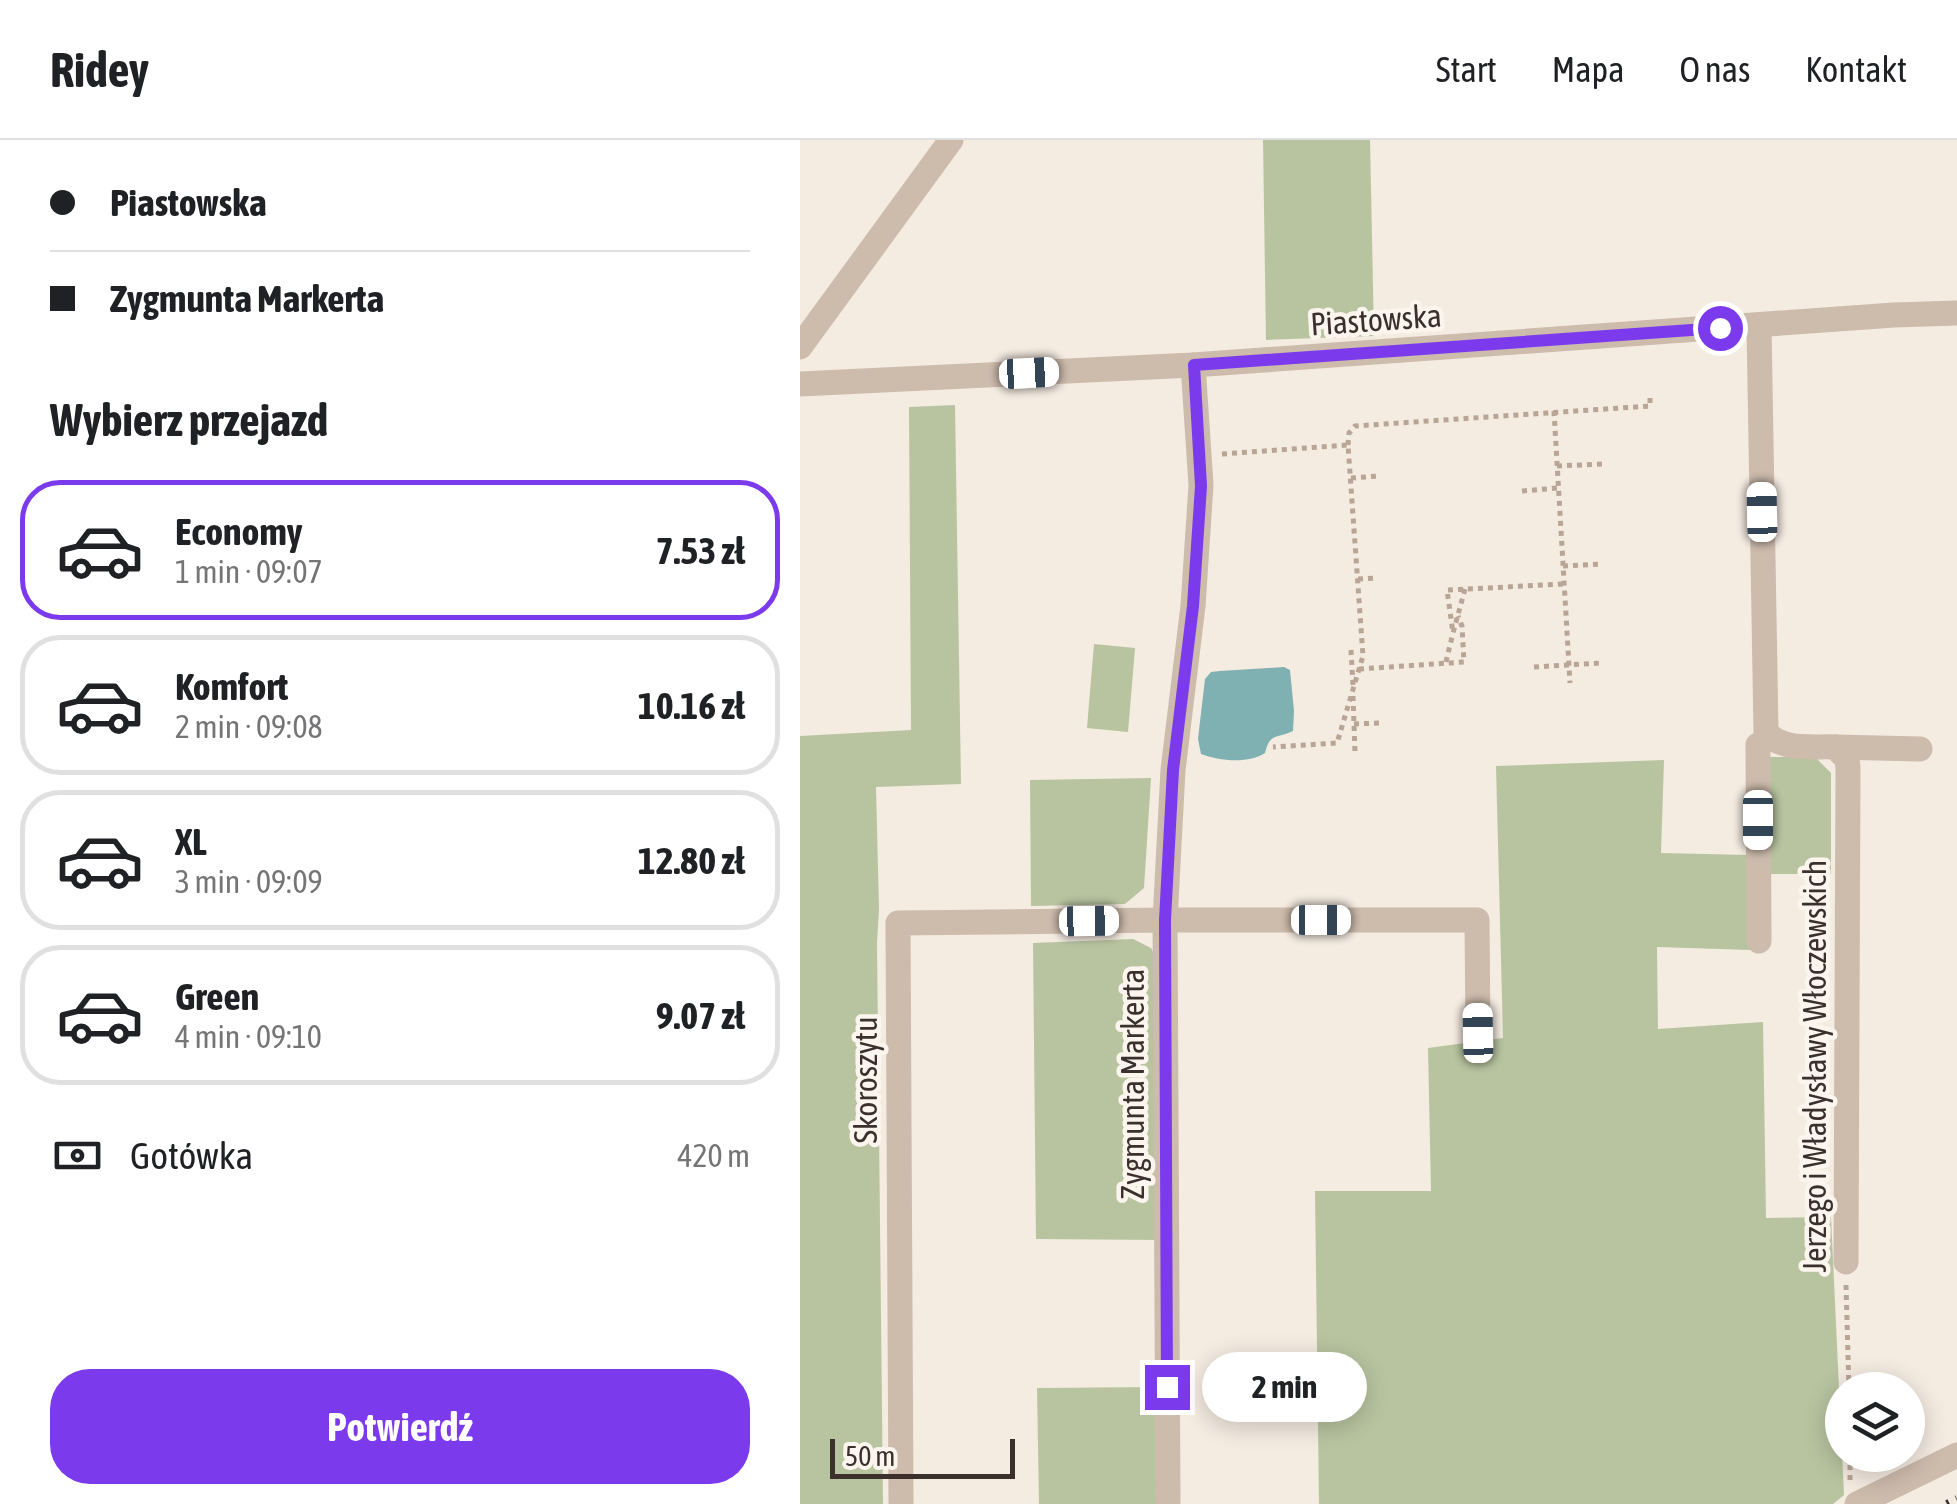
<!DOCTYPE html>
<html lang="pl">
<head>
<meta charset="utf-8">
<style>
	body { margin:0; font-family:"Asap Condensed",sans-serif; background:#f6f6f6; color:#202124; height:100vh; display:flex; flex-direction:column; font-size:38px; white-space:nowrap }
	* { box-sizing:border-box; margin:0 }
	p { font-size:32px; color:#757577 }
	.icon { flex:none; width:55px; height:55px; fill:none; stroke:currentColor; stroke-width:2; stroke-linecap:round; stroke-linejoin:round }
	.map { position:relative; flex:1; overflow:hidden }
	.side { display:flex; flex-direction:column; background:#fff; width:800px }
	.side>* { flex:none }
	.guide { display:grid; align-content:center; height:220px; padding:0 50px; background:#fff }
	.fabs { position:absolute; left:1025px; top:1232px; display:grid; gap:20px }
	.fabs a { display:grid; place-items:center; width:100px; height:100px; border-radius:50%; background:#fff; box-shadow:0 5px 25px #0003; font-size:50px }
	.scale { position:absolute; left:30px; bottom:25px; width:185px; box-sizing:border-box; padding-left:10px; border:5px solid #3b302b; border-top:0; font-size:28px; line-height:35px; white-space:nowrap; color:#3b302b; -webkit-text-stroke:8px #fbf5ee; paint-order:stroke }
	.end { position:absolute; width:45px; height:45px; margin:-22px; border:12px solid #7c3aed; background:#fff; box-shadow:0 0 0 5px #fff }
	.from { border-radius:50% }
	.bubble { position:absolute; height:70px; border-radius:35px; background:#fff; box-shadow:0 5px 25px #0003; font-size:32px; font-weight:700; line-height:70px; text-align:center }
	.car { position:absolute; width:30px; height:60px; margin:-30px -15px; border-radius:12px; box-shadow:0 0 8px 2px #0007; background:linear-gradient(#fff 24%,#345 0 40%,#fff 0 76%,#345 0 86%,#fff 0) }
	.guide b { display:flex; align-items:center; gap:35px; height:95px; font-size:38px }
	.guide b+b { border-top:2px solid #e0e0e0 }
	.guide i { width:25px; height:25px; background:#202124 }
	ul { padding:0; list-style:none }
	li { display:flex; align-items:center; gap:30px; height:140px; margin:0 20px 15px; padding:0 30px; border:5px solid #e0e0e0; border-radius:40px }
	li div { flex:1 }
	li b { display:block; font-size:38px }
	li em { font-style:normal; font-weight:700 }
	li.active { border-color:#7c3aed }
	li>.icon { width:90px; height:90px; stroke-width:1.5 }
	h2 { padding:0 50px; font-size:45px; line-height:120px }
	.pay { display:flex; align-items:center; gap:25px; height:110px; padding:0 50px; font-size:38px }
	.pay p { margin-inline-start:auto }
	.action { display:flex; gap:20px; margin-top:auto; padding:20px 50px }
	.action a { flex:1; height:115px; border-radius:40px; background:#7c3aed; color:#fff; font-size:40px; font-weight:700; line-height:115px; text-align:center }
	header { display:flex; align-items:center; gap:60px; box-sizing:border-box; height:140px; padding:0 50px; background:#fff; border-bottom:2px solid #e0e0e0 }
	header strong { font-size:48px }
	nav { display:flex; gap:55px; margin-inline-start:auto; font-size:35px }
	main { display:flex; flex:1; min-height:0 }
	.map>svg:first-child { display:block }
	.green { fill:#b8c4a0 }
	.water { fill:#7fb0b2 }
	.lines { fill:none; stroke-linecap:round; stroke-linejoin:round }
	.path { stroke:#b9a596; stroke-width:5; stroke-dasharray:5 5; stroke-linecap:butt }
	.minor { stroke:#cdbbac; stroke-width:25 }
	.rail { stroke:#3b302b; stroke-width:8; stroke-dasharray:2.5 8; stroke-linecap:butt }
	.route { stroke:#7c3aed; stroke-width:12 }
	.labels { text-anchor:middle; stroke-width:9; stroke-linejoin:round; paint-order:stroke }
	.street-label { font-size:32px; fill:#3b302b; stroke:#fbf5ee }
</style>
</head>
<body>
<header>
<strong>Ridey</strong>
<nav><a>Start</a><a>Mapa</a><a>O nas</a><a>Kontakt</a></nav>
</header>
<main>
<section class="side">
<div class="guide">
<b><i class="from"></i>Piastowska</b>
<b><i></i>Zygmunta Markerta</b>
</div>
<h2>Wybierz przejazd</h2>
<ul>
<li class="active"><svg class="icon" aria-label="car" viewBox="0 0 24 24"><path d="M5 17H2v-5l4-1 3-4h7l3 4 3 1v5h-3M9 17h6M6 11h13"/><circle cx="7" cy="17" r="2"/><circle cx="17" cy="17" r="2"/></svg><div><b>Economy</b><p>1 min · 09:07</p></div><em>7.53 zł</em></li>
<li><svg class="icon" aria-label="car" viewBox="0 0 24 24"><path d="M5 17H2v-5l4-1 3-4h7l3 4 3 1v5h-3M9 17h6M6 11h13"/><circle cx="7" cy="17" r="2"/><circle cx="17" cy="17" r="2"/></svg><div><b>Komfort</b><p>2 min · 09:08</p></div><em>10.16 zł</em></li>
<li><svg class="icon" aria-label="car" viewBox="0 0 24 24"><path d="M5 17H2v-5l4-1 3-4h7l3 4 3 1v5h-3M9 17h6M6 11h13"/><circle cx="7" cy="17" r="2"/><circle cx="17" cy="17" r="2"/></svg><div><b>XL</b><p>3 min · 09:09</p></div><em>12.80 zł</em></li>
<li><svg class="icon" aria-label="car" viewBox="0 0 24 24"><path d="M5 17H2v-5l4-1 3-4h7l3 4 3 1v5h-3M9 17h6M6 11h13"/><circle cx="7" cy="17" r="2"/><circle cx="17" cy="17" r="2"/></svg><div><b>Green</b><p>4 min · 09:10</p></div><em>9.07 zł</em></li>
</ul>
<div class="pay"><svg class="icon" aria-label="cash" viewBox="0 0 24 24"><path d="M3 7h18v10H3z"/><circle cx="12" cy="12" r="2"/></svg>Gotówka<p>420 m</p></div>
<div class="action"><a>Potwierdź</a></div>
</section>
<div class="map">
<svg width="1157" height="1364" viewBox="0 0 1157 1364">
	<rect width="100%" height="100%" fill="#f4ebe1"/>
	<g class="green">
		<path d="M 463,0 L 570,0 L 574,196 L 466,200 Z"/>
		<path d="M 155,265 L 161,644 L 76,647 L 79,769 L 77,803 L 83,1364 L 0,1364 L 0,596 L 111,590 L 109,267 Z"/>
		<path d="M 294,504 L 335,508 L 328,592 L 287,588 Z"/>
		<path d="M 965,617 L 1015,617 L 1031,633 L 1031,734 L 965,734 Z"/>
		<path d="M 864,620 L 861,713 L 950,715 L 951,810 L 857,807 L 858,889 L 963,882 L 966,1078 L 1031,1077 L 1044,1355 L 1033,1364 L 519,1364 L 515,1051 L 631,1051 L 628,908 L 703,898 L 696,626 Z"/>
		<path d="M 351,638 L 344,748 L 325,764 L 231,766 L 230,640 Z"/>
		<path d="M 333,799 L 351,808 L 360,824 L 360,1100 L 236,1099 L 233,803 Z"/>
		<path d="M 358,1247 L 359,1364 L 239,1364 L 237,1248 Z"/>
	</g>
	<path class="water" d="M 484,527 L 490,530 L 494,571 L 493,591 C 477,599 470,592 465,613 C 449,624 419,621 401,614 L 398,599 L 405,539 L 411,532 L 420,531 Z"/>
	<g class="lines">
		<g class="path">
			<path d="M 754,271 L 770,543"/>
			<path d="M 548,305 L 549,293 L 555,286 L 850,266 L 850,255"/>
			<path d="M 422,314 L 548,305 L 563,516 L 537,603 L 473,607"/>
			<path d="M 757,326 L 803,324"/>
			<path d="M 551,338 L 579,336"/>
			<path d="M 722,351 L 758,348"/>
			<path d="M 763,426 L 802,424"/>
			<path d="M 558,439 L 578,438"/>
			<path d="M 665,449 L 653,493 L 647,450 L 764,444"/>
			<path d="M 551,510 L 553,545"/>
			<path d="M 646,522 L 653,493"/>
			<path d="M 734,527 L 801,523"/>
			<path d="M 559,529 L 664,522 L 662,486 L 658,476"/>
			<path d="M 553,556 L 555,613"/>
			<path d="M 554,584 L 580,583"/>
			<path d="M 1046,1145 L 1049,1250"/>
			<path d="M 1050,1315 L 1050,1342"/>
		</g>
		<g class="minor">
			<path d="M 959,185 L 966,592 C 981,611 1012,606 1035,607 L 1047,619 L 1048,628 L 1046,1122"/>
			<path d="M 0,207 L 151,0"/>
			<path d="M 0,244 L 393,225 L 1094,175 L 1157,173"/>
			<path d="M 1035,607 L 1120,609"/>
			<path d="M 959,801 L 958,605 L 970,598"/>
			<path d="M 101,1364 L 98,783 L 365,780 L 677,780 L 678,893"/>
			<path d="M 368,1364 L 365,780 L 373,630 L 393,466 L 401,345 L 393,225"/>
			<path d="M 1057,1364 L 1157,1315"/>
		</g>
		<path class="rail" d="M 1147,1364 L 1157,1359"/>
	</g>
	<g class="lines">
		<path class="route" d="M 367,1247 L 365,780 L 373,630 L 393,466 L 401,346 L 394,225 L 920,188"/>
	</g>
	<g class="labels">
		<g class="street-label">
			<text transform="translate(576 180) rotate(-4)" y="11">Piastowska</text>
			<text transform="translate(1015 926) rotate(-90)" y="11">Jerzego i Władysławy Włoczewskich</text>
			<text transform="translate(66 940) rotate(-90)" y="11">Skoroszytu</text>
			<text transform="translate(333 944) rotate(-90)" y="11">Zygmunta Markerta</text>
		</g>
	</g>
</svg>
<div class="fabs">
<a><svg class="icon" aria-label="layers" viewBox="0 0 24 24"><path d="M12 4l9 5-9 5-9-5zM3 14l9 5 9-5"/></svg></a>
</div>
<div class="scale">50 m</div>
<i class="end from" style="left:920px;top:188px"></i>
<i class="end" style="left:367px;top:1247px"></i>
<div class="bubble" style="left:402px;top:1212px;width:165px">2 min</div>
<i class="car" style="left:229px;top:233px;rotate:87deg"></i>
<i class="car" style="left:962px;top:372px;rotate:359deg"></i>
<i class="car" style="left:958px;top:680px;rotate:180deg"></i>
<i class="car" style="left:521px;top:780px;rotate:90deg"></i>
<i class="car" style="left:289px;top:781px;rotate:89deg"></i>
<i class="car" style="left:678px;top:893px;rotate:359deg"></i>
</div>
</main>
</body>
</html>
